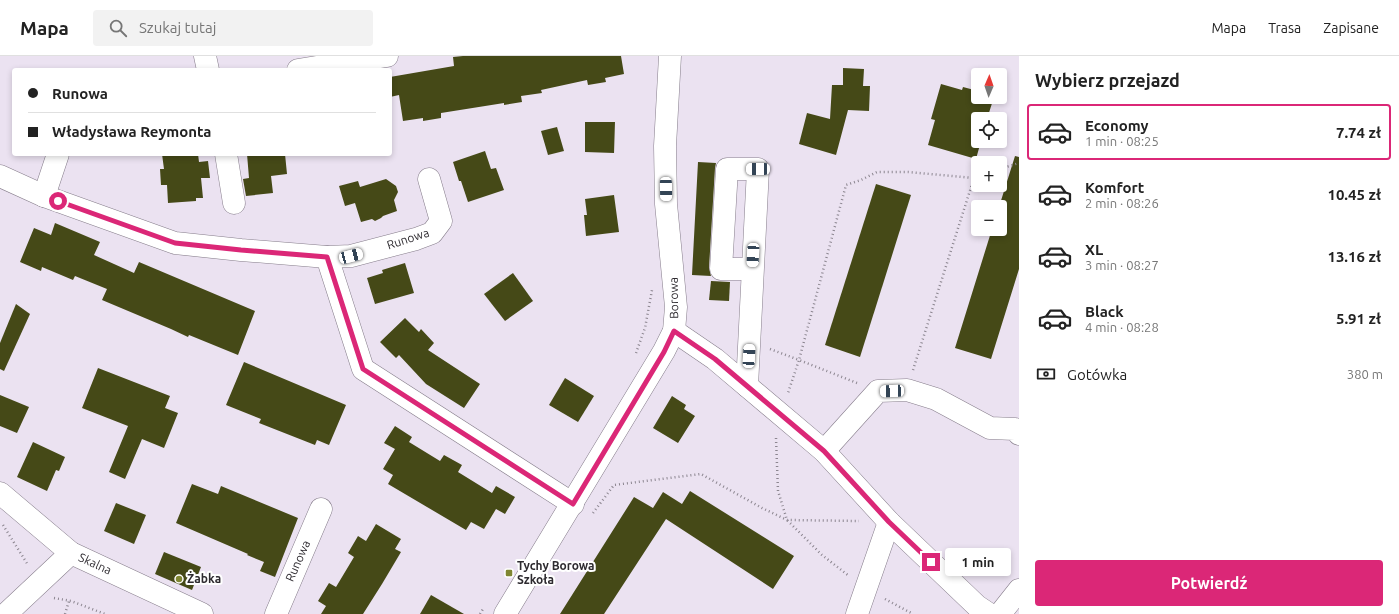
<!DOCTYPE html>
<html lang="pl">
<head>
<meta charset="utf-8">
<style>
	body { margin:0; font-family:Ubuntu,sans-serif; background:#f2f2f2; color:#222; height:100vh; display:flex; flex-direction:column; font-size:15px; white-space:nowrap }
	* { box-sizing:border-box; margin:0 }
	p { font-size:13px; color:#767676 }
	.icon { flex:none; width:22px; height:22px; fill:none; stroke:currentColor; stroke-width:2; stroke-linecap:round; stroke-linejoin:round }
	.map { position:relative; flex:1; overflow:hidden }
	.sheet { display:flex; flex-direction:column; background:#fff; width:380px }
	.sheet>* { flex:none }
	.guide { position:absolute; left:12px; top:12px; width:380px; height:88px; border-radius:4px; box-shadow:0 2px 6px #0003; display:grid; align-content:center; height:88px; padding:0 16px; background:#fff }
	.needle { width:26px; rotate:2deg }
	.fabs { position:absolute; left:971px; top:12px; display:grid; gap:8px }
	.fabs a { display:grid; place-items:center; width:36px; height:36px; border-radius:4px; background:#fff; box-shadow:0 2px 6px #0003; font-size:20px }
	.end { position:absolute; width:18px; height:18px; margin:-9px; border:5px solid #db2777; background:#fff; box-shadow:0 0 0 2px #fff }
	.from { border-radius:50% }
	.bubble { position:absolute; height:28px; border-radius:4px; background:#fff; box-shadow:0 2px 6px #0003; font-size:13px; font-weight:700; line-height:28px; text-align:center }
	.car { position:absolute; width:12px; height:24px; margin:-12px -6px; border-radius:5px; box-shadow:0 0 3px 1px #0007; background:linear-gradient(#fff 24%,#345 0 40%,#fff 0 76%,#345 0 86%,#fff 0) }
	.guide b { display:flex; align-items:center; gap:14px; height:38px; font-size:15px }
	.guide b+b { border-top:1px solid #e0e0e0 }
	.guide i { width:10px; height:10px; background:#222 }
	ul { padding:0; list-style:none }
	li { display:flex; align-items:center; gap:12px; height:56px; margin:0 8px 6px; padding:0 8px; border:2px solid transparent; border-radius:4px }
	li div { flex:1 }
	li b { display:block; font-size:15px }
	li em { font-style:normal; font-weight:700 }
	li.selected { border-color:#db2777 }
	li>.icon { width:36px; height:36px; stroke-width:1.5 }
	h2 { padding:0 16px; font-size:18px; line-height:48px }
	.pay { display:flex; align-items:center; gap:10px; height:44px; padding:0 16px; font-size:15px }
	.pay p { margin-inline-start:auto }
	.cta { display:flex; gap:8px; margin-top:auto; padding:8px 16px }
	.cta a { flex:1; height:46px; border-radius:4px; background:#db2777; color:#fff; font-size:16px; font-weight:700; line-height:46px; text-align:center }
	header { display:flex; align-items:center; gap:24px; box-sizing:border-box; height:56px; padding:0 20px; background:#fff; border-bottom:1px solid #e0e0e0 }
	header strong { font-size:19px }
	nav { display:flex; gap:22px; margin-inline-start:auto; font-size:14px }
	.search { width:280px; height:36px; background:#f2f2f2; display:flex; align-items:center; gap:10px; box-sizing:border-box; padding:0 14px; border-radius:4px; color:#767676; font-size:15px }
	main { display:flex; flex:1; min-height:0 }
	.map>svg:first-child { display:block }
	.building { fill:#454917 }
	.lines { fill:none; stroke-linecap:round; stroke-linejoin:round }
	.minor-casing { stroke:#867d8b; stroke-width:23 }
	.path { stroke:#8c8690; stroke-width:2.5; stroke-dasharray:1 3; stroke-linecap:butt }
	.minor { stroke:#fff; stroke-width:22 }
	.route { stroke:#db2777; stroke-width:5 }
	.poi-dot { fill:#7f8632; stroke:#fff; stroke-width:1.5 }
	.labels { text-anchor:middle; stroke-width:4; stroke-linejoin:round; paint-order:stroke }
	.street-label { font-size:12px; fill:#2d2a2f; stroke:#fff }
	.poi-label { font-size:12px; font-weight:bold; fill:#2d2a2f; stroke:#fff; text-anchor:start }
</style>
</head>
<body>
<header>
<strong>Mapa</strong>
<div class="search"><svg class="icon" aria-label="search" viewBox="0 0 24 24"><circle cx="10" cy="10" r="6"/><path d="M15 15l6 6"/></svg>Szukaj tutaj</div>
<nav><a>Mapa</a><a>Trasa</a><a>Zapisane</a></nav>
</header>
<main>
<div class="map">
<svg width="1019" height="558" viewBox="0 0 1019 558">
	<rect width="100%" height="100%" fill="#ebe2f1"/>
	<g class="building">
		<path d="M 463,0 L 621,0 L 624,18 L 605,22 L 606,26 L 588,29 L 587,24 L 541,34 L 542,37 L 521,40 L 522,46 L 504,49 L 504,47 L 441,57 L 441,62 L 423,65 L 423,62 L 403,65 L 399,39 L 390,41 L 390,21 L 454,10 L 453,1 Z"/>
		<path d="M 843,12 L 864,13 L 863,30 L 870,30 L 869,55 L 848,54 L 836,99 L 799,88 L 807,57 L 830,63 L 832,29 L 843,29 Z"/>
		<path d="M 941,28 L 962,34 L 963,31 L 978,35 L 978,41 L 994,41 L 987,63 L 978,63 L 978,85 L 981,85 L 976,103 L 928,89 L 935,64 L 931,63 Z"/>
		<path d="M 585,66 L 615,66 L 614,97 L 585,96 Z"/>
		<path d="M 557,71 L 564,95 L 548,99 L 541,75 Z"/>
		<path d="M 485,95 L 491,113 L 496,112 L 504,134 L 468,146 L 461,125 L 459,125 L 453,106 Z"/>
		<path d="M 162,98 L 198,98 L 199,106 L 208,105 L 210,122 L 201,122 L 203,142 L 196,142 L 196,145 L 168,147 L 167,129 L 161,129 L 160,113 L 164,113 Z"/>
		<path d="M 247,98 L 285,98 L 287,118 L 271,120 L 273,137 L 246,140 L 243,123 L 249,122 Z"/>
		<path d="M 1015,100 L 1019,101 L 1019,213 L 991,303 L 955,292 L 992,173 L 1000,173 L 999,151 Z"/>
		<path d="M 698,106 L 716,107 L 715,112 L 709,212 L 711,220 L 692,219 Z"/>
		<path d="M 386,123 L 396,130 L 398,136 L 394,144 L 397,155 L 383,160 L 381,162 L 375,165 L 372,163 L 361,166 L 355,147 L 345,150 L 339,130 L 358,125 L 360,131 Z"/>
		<path d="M 876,128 L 911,139 L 860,301 L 825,289 Z"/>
		<path d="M 614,139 L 619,176 L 586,180 L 584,159 L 587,159 L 585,143 Z"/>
		<path d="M 55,167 L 100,186 L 94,199 L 134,217 L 139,206 L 255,255 L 238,299 L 189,279 L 188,281 L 171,273 L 102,244 L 107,233 L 75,220 L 73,224 L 42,211 L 41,215 L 20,206 L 34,172 L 51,179 Z"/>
		<path d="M 405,207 L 414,237 L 375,248 L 367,222 L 383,217 L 382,214 Z"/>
		<path d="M 513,217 L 533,245 L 505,265 L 484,238 Z"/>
		<path d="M 711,225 L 730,226 L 729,245 L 709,244 Z"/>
		<path d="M 16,248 L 30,258 L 4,315 L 0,313 L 0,287 Z"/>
		<path d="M 405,262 L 419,276 L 421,273 L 434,287 L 428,294 L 480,328 L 464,352 L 426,328 L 399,299 L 396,302 L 380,286 Z"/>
		<path d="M 244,306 L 346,349 L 329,389 L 317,384 L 315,389 L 259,367 L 261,363 L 226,349 Z"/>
		<path d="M 98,312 L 170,340 L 165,352 L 178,357 L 164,392 L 142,383 L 125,423 L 109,416 L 128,370 L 82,352 Z"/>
		<path d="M 565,322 L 594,340 L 578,366 L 549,349 Z"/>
		<path d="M 0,339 L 29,351 L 17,377 L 0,370 Z"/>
		<path d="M 672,340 L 686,349 L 684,353 L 695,360 L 678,387 L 653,372 Z"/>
		<path d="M 395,370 L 412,381 L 409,386 L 440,405 L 444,399 L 462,409 L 458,416 L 492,437 L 496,430 L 515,441 L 505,458 L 496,453 L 484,473 L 471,466 L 466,474 L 388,428 L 393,419 L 383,413 L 395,393 L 384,387 Z"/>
		<path d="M 33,386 L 65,401 L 59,415 L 56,414 L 47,435 L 17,421 Z"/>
		<path d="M 192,428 L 218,438 L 221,430 L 298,462 L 275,521 L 260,515 L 264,506 L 247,499 L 248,498 L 176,467 Z"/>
		<path d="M 690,435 L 794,500 L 773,533 L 666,463 L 604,558 L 560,558 L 634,441 L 653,452 L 663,436 L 682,448 Z"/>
		<path d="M 116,447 L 146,459 L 134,488 L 104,475 Z"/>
		<path d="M 376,468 L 401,483 L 395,493 L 401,496 L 382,528 L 363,558 L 321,558 L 326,550 L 318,545 L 329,527 L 336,531 L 354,501 L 348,497 L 358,480 L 366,485 Z"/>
		<path d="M 164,496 L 201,511 L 192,534 L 155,518 Z"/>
		<path d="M 431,539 L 464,558 L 420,558 Z"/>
	</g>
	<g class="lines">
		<g class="minor-casing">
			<g id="minor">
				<path d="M 205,0 L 208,14"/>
				<path d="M 298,14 L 387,0"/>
				<path d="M 226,98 L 234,147"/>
				<path d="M 0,120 L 44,140 L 175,187 L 241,194 L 327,201 L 363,313 L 573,448"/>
				<path d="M 44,140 L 58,98"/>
				<path d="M 327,201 L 351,200 L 416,183 L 432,177 L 441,165 L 429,123"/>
				<path d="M 674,275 L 715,303 L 824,395 L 889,466 L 977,550 L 989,558"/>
				<path d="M 747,330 L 758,113 L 727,113 L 721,213 L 752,213"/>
				<path d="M 824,395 L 878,335 L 907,334 L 936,343 L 990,372 L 1015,373 L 1019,378"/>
				<path d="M 0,437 L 71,497 L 202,558"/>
				<path d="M 6,558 L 71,497"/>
				<path d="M 276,558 L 321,453"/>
				<path d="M 505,558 L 664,295 L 674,275 L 676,251 L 666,148 L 665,90 L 670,0"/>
				<path d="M 857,558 L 889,466"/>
				<path d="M 1000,558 L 1019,534"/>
			</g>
		</g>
		<g class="path">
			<path d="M 1000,113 L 1019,107"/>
			<path d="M 770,293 L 799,304 L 788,337"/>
			<path d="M 636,297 L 645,272 L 652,234"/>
			<path d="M 913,314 L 974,122"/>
			<path d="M 857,327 L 799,304 L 846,129 L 861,124 L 877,116 L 908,116 L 974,122 L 978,121"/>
			<path d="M 776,382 L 778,435 L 787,464 L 822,499 L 849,520"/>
			<path d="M 593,457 L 614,429 L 701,418 L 762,452 L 787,464 L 859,465"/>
			<path d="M 3,469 L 28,509"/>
			<path d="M 54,542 L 71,545 L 105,558"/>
			<path d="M 885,543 L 913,558"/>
			<path d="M 65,558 L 69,545"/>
			<path d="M 480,558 L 483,553"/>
		</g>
		<use href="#minor" class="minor"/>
	</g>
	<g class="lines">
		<path class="route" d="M 58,145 L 175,187 L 241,194 L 327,201 L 363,313 L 573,448 L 664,296 L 674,275 L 715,303 L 824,395 L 889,466 L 931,506"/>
	</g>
	<g class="poi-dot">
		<rect x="505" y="513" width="8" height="8" rx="2"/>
		<circle cx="179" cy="523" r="4"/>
	</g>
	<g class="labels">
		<g class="street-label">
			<text transform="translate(408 183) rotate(-18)" y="4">Runowa</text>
			<text transform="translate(674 242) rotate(-91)" y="4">Borowa</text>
			<text transform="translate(298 505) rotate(-66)" y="4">Runowa</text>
			<text transform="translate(95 508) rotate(25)" y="4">Skalna</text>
		</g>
		<g class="poi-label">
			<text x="517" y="514">Tychy Borowa<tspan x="517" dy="14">Szkoła</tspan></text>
			<text x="187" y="527">Żabka</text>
		</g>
	</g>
</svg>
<div class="fabs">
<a><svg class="needle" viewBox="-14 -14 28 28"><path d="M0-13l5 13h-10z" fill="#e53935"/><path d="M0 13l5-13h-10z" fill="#767676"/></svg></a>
<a><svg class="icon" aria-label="locate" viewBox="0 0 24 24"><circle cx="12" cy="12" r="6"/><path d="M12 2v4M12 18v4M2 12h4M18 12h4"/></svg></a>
<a>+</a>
<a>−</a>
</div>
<i class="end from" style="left:58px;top:145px"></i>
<i class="end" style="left:931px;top:506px"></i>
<div class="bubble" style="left:945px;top:492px;width:66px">1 min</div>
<i class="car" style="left:758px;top:113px;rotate:270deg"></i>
<i class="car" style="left:666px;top:133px;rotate:179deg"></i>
<i class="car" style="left:753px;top:199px;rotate:183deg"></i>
<i class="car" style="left:351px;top:200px;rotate:75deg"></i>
<i class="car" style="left:749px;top:300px;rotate:3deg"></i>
<i class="car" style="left:892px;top:335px;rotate:268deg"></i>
<div class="guide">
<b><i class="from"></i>Runowa</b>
<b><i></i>Władysława Reymonta</b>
</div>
</div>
<section class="sheet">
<h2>Wybierz przejazd</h2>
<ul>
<li class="selected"><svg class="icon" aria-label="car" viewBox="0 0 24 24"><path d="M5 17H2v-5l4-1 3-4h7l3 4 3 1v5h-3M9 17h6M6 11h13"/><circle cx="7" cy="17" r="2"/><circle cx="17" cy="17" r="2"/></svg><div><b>Economy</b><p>1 min · 08:25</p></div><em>7.74 zł</em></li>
<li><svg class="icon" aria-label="car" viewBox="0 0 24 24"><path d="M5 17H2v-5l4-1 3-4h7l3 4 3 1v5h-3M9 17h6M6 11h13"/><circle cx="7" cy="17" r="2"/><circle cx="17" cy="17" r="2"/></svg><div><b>Komfort</b><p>2 min · 08:26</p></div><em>10.45 zł</em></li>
<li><svg class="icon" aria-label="car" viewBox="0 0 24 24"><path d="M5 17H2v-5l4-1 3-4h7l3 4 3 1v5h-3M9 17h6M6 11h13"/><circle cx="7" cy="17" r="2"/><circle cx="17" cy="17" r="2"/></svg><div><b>XL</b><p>3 min · 08:27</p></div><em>13.16 zł</em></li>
<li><svg class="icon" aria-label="car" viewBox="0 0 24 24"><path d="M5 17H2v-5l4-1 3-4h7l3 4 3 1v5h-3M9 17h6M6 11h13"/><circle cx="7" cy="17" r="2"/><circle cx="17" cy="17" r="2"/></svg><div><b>Black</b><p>4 min · 08:28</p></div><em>5.91 zł</em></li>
</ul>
<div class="pay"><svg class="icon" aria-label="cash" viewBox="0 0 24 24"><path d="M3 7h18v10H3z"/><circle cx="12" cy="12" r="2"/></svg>Gotówka<p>380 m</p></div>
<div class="cta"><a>Potwierdź</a></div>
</section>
</main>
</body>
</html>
